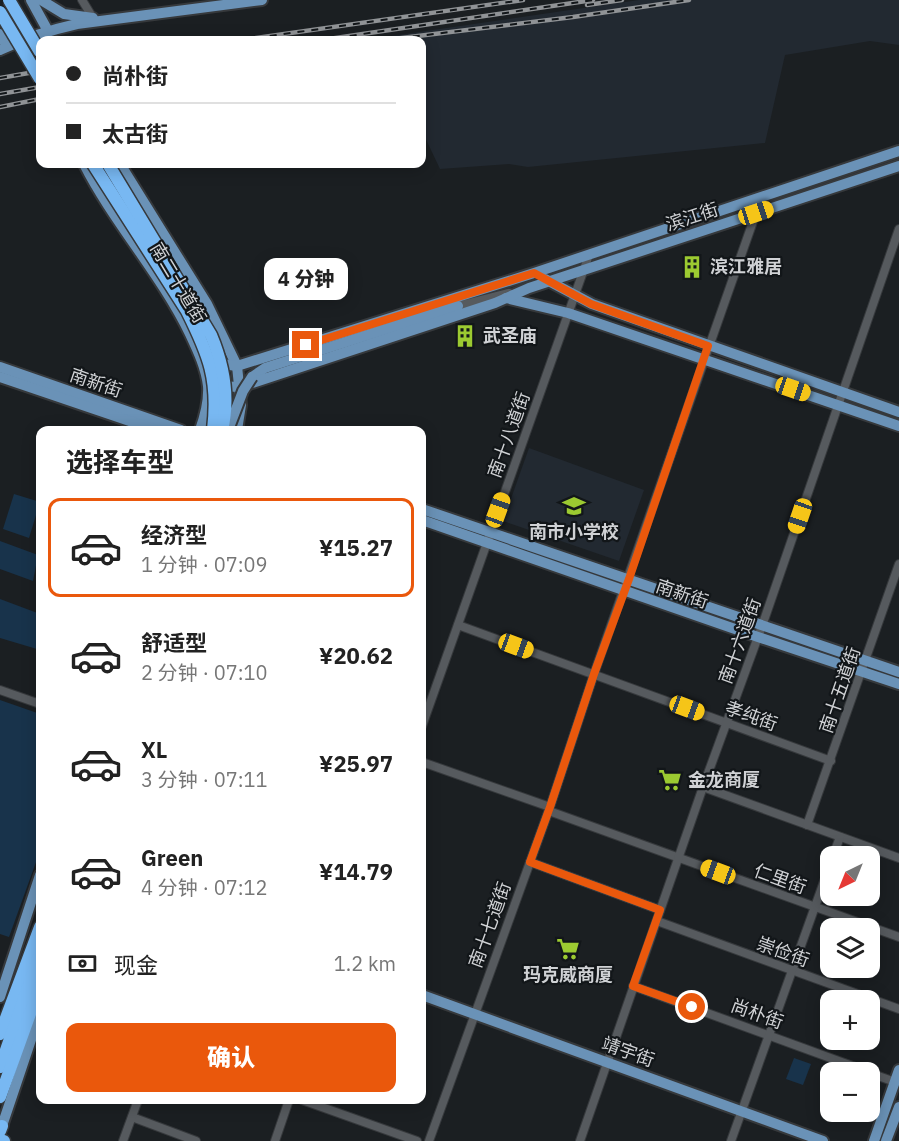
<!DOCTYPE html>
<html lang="zh">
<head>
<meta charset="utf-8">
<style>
	body { margin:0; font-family:"IBM Plex Sans","Noto Sans SC",sans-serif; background:#f6f6f6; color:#222; height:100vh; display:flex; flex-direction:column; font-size:22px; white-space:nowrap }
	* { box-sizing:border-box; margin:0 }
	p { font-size:20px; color:#767676 }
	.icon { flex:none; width:33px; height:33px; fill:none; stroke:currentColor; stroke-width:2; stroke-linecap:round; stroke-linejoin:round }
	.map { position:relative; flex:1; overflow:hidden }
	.sheet { position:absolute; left:36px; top:426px; width:390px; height:678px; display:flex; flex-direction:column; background:#fff; border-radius:12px; box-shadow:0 3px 15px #0003 }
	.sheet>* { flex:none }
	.top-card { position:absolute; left:36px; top:36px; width:390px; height:132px; border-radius:12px; box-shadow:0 3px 15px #0003; display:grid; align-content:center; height:132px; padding:0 30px; background:#fff }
	.needle { width:39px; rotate:223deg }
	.tools { position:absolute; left:820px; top:846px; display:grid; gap:12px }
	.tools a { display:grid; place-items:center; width:60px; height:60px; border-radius:12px; background:#fff; box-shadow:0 3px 15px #0003; font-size:30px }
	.end { position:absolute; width:27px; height:27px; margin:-14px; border:8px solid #ea580c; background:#fff; box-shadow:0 0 0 3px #fff }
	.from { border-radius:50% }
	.bubble { position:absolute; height:42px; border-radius:12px; background:#fff; box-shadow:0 3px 15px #0003; font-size:20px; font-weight:800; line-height:42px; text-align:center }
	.car { position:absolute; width:18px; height:36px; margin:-18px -9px; border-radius:8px; box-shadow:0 0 4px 2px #0007; background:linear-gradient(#f5c518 24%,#345 0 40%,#f5c518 0 76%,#345 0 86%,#f5c518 0) }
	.top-card b { display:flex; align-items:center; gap:21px; height:57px; font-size:22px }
	.top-card b+b { border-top:2px solid #e0e0e0 }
	.top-card i { width:15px; height:15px; background:#222 }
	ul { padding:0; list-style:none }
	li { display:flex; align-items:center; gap:18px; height:99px; margin:0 12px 9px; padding:0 18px; border:3px solid transparent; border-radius:12px }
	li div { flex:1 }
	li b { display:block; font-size:22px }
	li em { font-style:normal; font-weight:800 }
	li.active { border-color:#ea580c }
	li>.icon { width:54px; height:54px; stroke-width:1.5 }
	h2 { padding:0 30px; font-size:27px; line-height:72px }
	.pay { display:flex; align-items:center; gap:15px; height:66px; padding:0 30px; font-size:22px }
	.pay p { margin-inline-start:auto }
	.button { display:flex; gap:12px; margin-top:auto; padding:12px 30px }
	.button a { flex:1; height:69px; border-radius:12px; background:#ea580c; color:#fff; font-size:24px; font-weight:800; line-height:69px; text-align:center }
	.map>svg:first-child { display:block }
	.built { fill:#222931 }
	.green { fill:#18334b }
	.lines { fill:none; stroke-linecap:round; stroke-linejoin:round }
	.minor-casing { stroke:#36393c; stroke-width:10 }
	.major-casing { stroke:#36393c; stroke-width:14 }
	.highway-casing { stroke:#36393c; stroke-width:15 }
	.minor { stroke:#565a5e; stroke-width:8 }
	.major { stroke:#6a92b7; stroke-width:10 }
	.highway { stroke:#78b8f2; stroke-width:12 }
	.rail-casing { stroke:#909396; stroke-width:4.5 }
	.rail { stroke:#121619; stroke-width:2; stroke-dasharray:7; stroke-linecap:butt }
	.major-bridge-casing { stroke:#36393c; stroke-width:14; stroke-linecap:butt }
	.highway-bridge-casing { stroke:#36393c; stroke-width:15; stroke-linecap:butt }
	.major-bridge { stroke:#6a92b7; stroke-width:10 }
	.highway-bridge { stroke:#78b8f2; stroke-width:12 }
	.route { stroke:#ea580c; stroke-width:8 }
	.labels { text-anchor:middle; stroke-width:4.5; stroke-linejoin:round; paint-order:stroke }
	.street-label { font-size:18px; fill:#d0d2d5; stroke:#121619 }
	.poi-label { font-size:18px; font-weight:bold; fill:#d0d2d5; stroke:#121619; text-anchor:start }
</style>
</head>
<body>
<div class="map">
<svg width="899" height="1141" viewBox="0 0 899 1141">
	<rect width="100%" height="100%" fill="#1b1f22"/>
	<g class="built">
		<path d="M 639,0 L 899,0 L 899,45 L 870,41 L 785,55 L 765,143 L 528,167 L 509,164 L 440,169 L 422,131 L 422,40 L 364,40 Z"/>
		<path d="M 529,448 L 644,490 L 619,561 L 503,521 Z"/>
	</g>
	<g class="green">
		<path d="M 14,494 L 40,502 L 29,538 L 3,529 Z"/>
		<path d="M 0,541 L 38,555 L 33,581 L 0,569 Z"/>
		<path d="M 0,599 L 40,614 L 40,636 L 37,649 L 0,638 Z"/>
		<path d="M 0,700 L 40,714 L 40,851 L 9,937 L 0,934 Z"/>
		<path d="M 794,1058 L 811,1064 L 803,1085 L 786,1079 Z"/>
	</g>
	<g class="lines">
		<g class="minor-casing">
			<g id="minor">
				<path d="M 82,0 L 93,18"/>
				<path d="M 458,306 L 509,293"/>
				<path d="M 458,625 L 831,761"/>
				<path d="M 0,690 L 40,704"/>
				<path d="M 422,726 L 589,255"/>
				<path d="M 422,762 L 550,807"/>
				<path d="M 703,787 L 899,858"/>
				<path d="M 549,811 L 899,937"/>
				<path d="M 807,825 L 899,564"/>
				<path d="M 833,856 L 840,837"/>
				<path d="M 530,862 L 660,910"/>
				<path d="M 657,921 L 899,1009"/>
				<path d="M 633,986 L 869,1072"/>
				<path d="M 870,1073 L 895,1082"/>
				<path d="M 302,1100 L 417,1141"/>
				<path d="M 132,1117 L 196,1141"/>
				<path d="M 123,1141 L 138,1100"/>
				<path d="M 275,1141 L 289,1100"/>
				<path d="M 429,1141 L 550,807 L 594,674 L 756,213 L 751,200"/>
				<path d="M 580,1141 L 703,787 L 762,626 L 899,229"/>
				<path d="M 731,1141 L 831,862"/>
			</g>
		</g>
		<g class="major-casing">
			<g id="major">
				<path d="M 31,0 L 48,31"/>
				<path d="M 41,0 L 64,14 L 93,18"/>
				<path d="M 0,34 L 4,41"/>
				<path d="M 0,50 C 25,38 50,30 77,24 L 262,0"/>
				<path d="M 84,164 C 114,223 161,274 190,334 C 198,351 206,368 208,386 C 209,401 205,416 200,430"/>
				<path d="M 120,164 L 207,304 L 237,366 L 241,405 L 237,430"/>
				<path d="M 545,279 L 592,304 L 899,412"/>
				<path d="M 506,298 L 568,313 L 899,426"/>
				<path d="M 214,363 L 237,366 L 534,273 L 899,151"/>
				<path d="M 0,367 L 181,430"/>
				<path d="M 0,377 L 156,430"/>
				<path d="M 252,377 L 265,368 L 458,306"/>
				<path d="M 217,386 L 240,387 L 495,303 L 529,288 L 899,166"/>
				<path d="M 422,509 L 899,672"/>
				<path d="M 422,520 L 758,637 L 899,684"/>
				<path d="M 422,995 L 823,1141"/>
				<path d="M 0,997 L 40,875"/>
				<path d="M 2,1126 L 40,1013"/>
				<path d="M 874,1141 L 899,1070"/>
				<path d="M 886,1141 L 899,1107"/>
			</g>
		</g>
		<g class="highway-casing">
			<g id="highway">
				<path d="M 0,1034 L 40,927"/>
				<path d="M 0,1067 L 40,953"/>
				<path d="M 0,1097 L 40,986"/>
				<path d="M 0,1131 L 2,1126"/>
				<path d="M 0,1140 L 4,1141"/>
			</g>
		</g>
		<use href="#minor" class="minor"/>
		<use href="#major" class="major"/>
		<use href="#highway" class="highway"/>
		<g class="rail-casing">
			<g id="rail">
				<path d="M 587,5 L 622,0"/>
				<path d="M 242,40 L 523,0"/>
				<path d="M 322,40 L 593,0"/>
				<path d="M 385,40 L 573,17 L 689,0"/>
				<path d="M 0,78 L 40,71"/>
				<path d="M 0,94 L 40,87"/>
				<path d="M 0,107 L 40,99"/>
			</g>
		</g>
		<use href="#rail" class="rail"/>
		<g class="major-bridge-casing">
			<path id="major-bridge" d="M 228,430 L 243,391 L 252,377"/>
		</g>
		<g class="highway-bridge-casing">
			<g id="highway-bridge">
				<path d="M 9,0 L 40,52"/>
				<path d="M 0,12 L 40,79"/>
				<path d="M 93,164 L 187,311 C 209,355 219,380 213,430"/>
				<path d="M 108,164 L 211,335 C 224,366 230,397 222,430"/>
			</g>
		</g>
		<use href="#major-bridge" class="major-bridge"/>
		<use href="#highway-bridge" class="highway-bridge"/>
	</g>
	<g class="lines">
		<path class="route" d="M 306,345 L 534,273 L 591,304 L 708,346 L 629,579 L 594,674 L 550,807 L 530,862 L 660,910 L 633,986 L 692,1007"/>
	</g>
	<defs>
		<g id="building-bare" transform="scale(1.8)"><path d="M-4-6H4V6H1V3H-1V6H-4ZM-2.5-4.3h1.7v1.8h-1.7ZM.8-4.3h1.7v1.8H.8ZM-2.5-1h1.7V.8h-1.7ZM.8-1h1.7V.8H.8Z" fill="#9cca31" stroke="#121619" stroke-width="2.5" paint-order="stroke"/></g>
		<g id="school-bare" transform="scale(1.8)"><path d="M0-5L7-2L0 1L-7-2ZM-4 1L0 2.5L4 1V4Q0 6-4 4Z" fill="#9cca31" stroke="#121619" stroke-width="2.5" paint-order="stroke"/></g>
		<g id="supermarket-bare" transform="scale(1.8)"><path d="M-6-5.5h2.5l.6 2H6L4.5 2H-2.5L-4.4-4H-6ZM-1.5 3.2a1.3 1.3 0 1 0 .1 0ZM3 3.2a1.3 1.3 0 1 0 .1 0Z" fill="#9cca31" stroke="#121619" stroke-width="2.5" paint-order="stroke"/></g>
	</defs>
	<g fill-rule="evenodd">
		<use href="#building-bare" x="692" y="267"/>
		<use href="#building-bare" x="465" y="336"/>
		<use href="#school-bare" x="574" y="506"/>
		<use href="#supermarket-bare" x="670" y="780"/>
		<use href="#supermarket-bare" x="568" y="949"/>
	</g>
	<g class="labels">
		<g class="street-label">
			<text transform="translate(692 217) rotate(-18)" y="6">滨江街</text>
			<text transform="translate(178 283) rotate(59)" y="6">南二十道街</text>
			<text transform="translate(96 383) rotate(19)" y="6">南新街</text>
			<text transform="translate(509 435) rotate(-70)" y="6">南十八道街</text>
			<text transform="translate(682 594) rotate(19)" y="6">南新街</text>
			<text transform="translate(740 641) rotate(-70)" y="6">南十六道街</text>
			<text transform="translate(840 690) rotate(-71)" y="6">南十五道街</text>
			<text transform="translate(751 716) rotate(20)" y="6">孝纯街</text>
			<text transform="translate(780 879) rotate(20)" y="6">仁里街</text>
			<text transform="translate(490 925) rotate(-70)" y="6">南十七道街</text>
			<text transform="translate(783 952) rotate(20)" y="6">崇俭街</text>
			<text transform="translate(757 1014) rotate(20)" y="6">尚朴街</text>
			<text transform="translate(628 1052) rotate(20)" y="6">靖宇街</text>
		</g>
		<g class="poi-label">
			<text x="710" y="273">滨江雅居</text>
			<text x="483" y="342">武圣庙</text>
			<text x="574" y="538" text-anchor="middle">南市小学校</text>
			<text x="688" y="786">金龙商厦</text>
			<text x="568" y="981" text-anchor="middle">玛克威商厦</text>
		</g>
	</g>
</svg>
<div class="tools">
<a><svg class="needle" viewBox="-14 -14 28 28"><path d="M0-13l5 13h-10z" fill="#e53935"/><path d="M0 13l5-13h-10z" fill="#767676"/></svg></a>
<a><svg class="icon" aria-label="layers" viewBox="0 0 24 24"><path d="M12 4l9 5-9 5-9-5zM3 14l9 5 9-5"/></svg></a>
<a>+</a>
<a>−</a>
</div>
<i class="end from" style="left:692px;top:1007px"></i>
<i class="end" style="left:306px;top:345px"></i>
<div class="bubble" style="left:264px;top:258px;width:84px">4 分钟</div>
<i class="car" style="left:756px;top:213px;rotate:72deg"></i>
<i class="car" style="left:793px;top:389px;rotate:109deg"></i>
<i class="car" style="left:498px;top:510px;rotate:20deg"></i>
<i class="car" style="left:800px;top:516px;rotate:199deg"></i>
<i class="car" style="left:516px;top:646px;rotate:110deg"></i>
<i class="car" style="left:687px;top:708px;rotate:110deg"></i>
<i class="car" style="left:718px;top:872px;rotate:290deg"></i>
<div class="top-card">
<b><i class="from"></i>尚朴街</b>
<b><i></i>太古街</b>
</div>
<section class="sheet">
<h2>选择车型</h2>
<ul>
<li class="active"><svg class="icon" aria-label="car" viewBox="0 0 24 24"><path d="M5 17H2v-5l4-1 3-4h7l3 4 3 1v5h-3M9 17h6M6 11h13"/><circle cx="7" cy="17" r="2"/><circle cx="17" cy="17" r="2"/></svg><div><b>经济型</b><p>1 分钟 · 07:09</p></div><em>¥15.27</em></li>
<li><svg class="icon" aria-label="car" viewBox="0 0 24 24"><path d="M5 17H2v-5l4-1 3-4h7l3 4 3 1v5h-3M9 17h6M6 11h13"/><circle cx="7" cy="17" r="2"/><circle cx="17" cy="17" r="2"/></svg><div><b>舒适型</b><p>2 分钟 · 07:10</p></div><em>¥20.62</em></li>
<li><svg class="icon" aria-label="car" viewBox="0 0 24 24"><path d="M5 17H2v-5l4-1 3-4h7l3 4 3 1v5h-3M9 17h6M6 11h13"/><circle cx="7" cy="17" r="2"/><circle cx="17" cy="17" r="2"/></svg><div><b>XL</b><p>3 分钟 · 07:11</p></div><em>¥25.97</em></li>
<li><svg class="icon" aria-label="car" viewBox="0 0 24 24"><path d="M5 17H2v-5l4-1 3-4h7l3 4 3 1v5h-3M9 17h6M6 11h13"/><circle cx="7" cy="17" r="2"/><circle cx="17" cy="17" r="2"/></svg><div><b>Green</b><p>4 分钟 · 07:12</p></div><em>¥14.79</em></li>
</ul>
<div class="pay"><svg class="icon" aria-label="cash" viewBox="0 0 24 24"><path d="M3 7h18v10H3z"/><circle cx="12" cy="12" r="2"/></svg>现金<p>1.2 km</p></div>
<div class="button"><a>确认</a></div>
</section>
</div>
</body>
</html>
